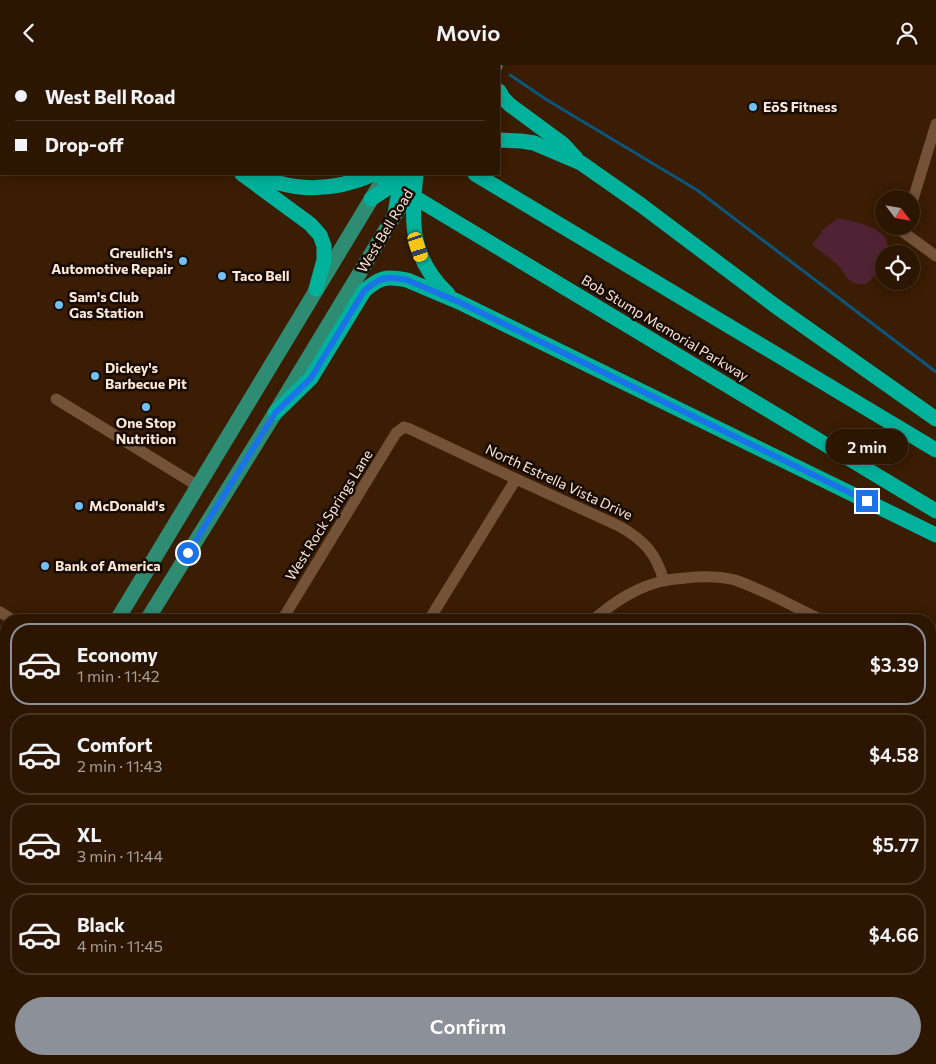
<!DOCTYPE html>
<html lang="en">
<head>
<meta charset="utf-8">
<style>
	body { margin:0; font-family:Commissioner,sans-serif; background:#341f0c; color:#f1f3f6; height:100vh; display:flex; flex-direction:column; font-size:19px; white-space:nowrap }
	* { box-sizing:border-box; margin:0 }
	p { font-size:16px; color:#a69f99 }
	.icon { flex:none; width:28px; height:28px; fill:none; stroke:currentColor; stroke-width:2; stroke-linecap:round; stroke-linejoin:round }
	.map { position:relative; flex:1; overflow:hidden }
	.panel { position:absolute; left:0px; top:549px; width:936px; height:451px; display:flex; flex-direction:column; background:#2c1602; border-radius:20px 20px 0 0; box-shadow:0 2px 12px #0003,0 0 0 1px #483524 }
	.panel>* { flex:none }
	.hud { position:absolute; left:0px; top:0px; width:500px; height:110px; box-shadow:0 2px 12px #0003,0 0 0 1px #483524; display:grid; align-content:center; height:110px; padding:0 15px; background:#2c1602 }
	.needle { width:32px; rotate:121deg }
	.controls { position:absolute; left:875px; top:125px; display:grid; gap:10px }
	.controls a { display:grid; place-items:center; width:45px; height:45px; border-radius:50%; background:#2c1602; box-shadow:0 2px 12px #0003,0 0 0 1px #483524; font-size:25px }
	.end { position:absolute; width:22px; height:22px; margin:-11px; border:6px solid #1a73e8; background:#fff; box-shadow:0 0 0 2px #fff }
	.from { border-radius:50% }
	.bubble { position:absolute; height:35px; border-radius:18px; background:#2c1602; box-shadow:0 2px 12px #0003,0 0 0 1px #483524; font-size:16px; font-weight:600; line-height:35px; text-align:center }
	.car { position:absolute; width:15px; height:30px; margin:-15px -8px; border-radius:6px; box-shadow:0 0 4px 1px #0007; background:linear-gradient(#f5c518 24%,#345 0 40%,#f5c518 0 76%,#345 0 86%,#f5c518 0) }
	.hud b { display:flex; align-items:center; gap:18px; height:48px; font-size:19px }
	.hud b+b { border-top:1px solid #483524 }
	.hud i { width:12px; height:12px; background:#f1f3f6 }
	ul { padding:9px 0 0; list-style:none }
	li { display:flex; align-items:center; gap:15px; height:82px; margin:0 10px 8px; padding:0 5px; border:2px solid #483524; border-radius:20px }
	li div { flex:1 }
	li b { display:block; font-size:19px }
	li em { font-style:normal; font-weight:600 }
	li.current { border-color:#8c9099 }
	li>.icon { width:45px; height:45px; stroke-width:1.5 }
	.button { display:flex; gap:10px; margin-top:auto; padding:10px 15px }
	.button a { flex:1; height:58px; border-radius:30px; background:#8c9099; color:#fff; font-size:20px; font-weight:600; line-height:58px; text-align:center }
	header { display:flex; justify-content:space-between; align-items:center; height:65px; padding:0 15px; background:#2c1602; font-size:22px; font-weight:600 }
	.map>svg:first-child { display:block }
	.green { fill:#4f2333 }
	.water { fill:#0c557b }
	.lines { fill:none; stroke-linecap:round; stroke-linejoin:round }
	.stream { stroke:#0c557b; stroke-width:3 }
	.minor { stroke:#745238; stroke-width:11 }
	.primary { stroke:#2e8c73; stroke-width:15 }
	.motorway { stroke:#00b29b; stroke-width:15 }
	.route { stroke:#1a73e8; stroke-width:6 }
	.poi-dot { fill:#71c1f5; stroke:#180b03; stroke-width:2 }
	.labels { text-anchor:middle; stroke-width:5; stroke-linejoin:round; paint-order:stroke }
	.poi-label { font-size:14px; font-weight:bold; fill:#fce8d9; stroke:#180b03; text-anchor:start }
	.street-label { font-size:14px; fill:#fce8d9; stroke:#180b03 }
</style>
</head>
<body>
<header><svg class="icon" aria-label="back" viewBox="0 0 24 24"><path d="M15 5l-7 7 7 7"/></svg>Movio<svg class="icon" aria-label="person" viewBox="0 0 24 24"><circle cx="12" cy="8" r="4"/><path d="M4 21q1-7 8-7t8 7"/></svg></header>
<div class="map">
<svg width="936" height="999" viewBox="0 0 936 999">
	<rect width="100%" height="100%" fill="#3a1d02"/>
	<g class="green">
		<path d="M 838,153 C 853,157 887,161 888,181 C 888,184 887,186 886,189 L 884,189 C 884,202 875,211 866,219 L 857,219 L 849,215 L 837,199 L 812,180 L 822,167 L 822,165 Z"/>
		<path d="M 930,675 L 936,677 L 936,836 L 930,832 Z"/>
		<path d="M 335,994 L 588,994 L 598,999 L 334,999 Z"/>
	</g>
	<path class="water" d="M 464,994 L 559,994 L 561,999 L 469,999 Z"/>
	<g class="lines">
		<g class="stream">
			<path d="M 510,10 L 547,35 L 697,125 L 936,307"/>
			<path d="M 78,554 L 80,555"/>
		</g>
		<g class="minor">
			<path d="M 911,141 L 936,59"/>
			<path d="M 905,161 L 903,167 L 936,191"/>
			<path d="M 56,334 L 198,421"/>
			<path d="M 0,547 L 13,555"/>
			<path d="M 282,555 L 396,368 L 404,362 L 410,364 L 516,414 L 619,461 C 644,475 656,488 664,516"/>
			<path d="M 429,555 L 516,414"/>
			<path d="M 593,555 C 614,537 636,522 663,516 C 670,514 678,514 685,513 C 702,511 719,511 735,515 C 764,525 794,542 822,555"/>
			<path d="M 0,567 L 6,571"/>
			<path d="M 930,605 L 936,608"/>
			<path d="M 930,907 L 936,910"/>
			<path d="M 11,999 L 14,994"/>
			<path d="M 174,999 L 178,994"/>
			<path d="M 328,999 L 330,994"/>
			<path d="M 643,999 L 646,994"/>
			<path d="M 785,999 L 789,994"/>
			<path d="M 819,999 L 822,994"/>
		</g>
		<g class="primary">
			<path d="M 451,1 L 452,0"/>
			<path d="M 485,1 L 486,0"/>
			<path d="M 117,555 L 378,123"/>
			<path d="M 147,555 L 275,348 L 402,138"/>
			<path d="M 0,748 L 6,738"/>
			<path d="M 0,796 L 6,785"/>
		</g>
		<g class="motorway">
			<path d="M 103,0 L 105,1"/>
			<path d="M 195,0 L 197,1"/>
			<path d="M 294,0 L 296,1"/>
			<path d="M 395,0 L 396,1"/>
			<path d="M 495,1 L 495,0"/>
			<path d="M 499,26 L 503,33 L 510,40 L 563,79 L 576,93"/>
			<path d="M 499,75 L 521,76 L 534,78 L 581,98 L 641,140 L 774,240 L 936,354"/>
			<path d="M 242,109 L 310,159 L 320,170 L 324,181 L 324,195 L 316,224"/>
			<path d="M 262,109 C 267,112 273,116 279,118 C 311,127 344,122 374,109"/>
			<path d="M 376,109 L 936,446"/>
			<path d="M 416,109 C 411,158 410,193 448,229"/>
			<path d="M 475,109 L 936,385"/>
			<path d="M 371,134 L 409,109"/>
			<path d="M 395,148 L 401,115"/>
			<path d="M 275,348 L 311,313 L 364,226 C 380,212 386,211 407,215 L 459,237 L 936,470"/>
		</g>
	</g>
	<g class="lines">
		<path class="route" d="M 188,488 L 275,348 L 311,313 L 364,226 C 380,212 386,211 407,215 L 459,237 L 867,436"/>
	</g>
	<g class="poi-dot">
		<circle cx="753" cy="42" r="5"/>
		<circle cx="183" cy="196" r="5"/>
		<circle cx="222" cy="211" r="5"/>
		<circle cx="59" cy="240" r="5"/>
		<circle cx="95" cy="311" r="5"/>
		<circle cx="146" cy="342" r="5"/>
		<circle cx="79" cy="441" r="5"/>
		<circle cx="45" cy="501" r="5"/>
	</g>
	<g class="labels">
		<g class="poi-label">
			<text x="763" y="47">EōS Fitness</text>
			<text x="173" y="193" text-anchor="end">Greulich's<tspan x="173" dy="16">Automotive Repair</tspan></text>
			<text x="232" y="216">Taco Bell</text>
			<text x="69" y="237">Sam's Club<tspan x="69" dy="16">Gas Station</tspan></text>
			<text x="105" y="308">Dickey's<tspan x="105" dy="16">Barbecue Pit</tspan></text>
			<text x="146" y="363" text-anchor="middle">One Stop<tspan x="146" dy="16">Nutrition</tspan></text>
			<text x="89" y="446">McDonald's</text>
			<text x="55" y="506">Bank of America</text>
		</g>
		<g class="street-label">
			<text transform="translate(385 166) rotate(-59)" y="5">West Bell Road</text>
			<text transform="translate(665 263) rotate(31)" y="5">Bob Stump Memorial Parkway</text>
			<text transform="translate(559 417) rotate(25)" y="5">North Estrella Vista Drive</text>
			<text transform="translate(329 450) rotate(-58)" y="5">West Rock Springs Lane</text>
		</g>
	</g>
</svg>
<div class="controls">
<a><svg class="needle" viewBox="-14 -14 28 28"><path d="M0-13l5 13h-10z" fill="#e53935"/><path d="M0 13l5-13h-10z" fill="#a69f99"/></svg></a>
<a><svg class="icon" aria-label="locate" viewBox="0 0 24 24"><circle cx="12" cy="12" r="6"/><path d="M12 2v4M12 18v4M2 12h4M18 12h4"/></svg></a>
</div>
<i class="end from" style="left:188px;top:488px"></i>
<i class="end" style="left:867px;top:436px"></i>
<div class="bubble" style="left:826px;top:364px;width:82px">2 min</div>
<i class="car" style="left:418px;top:182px;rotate:162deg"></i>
<div class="hud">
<b><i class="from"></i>West Bell Road</b>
<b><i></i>Drop-off</b>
</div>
<section class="panel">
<ul>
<li class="current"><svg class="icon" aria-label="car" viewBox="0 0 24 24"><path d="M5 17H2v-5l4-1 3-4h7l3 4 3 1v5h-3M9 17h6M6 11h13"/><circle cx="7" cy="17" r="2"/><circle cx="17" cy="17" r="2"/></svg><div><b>Economy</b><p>1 min · 11:42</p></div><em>$3.39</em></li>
<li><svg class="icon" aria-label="car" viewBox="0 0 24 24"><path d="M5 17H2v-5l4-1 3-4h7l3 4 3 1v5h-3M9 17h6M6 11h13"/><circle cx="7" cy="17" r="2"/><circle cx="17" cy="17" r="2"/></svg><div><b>Comfort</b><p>2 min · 11:43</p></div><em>$4.58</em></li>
<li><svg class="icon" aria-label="car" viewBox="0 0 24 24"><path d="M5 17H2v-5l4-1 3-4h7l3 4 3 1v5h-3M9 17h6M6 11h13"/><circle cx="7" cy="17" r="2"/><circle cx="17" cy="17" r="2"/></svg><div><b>XL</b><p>3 min · 11:44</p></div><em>$5.77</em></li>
<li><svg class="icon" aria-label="car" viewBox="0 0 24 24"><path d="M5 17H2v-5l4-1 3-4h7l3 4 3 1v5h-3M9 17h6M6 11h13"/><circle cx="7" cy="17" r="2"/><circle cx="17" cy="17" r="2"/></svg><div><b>Black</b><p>4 min · 11:45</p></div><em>$4.66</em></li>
</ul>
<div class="button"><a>Confirm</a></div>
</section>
</div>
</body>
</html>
